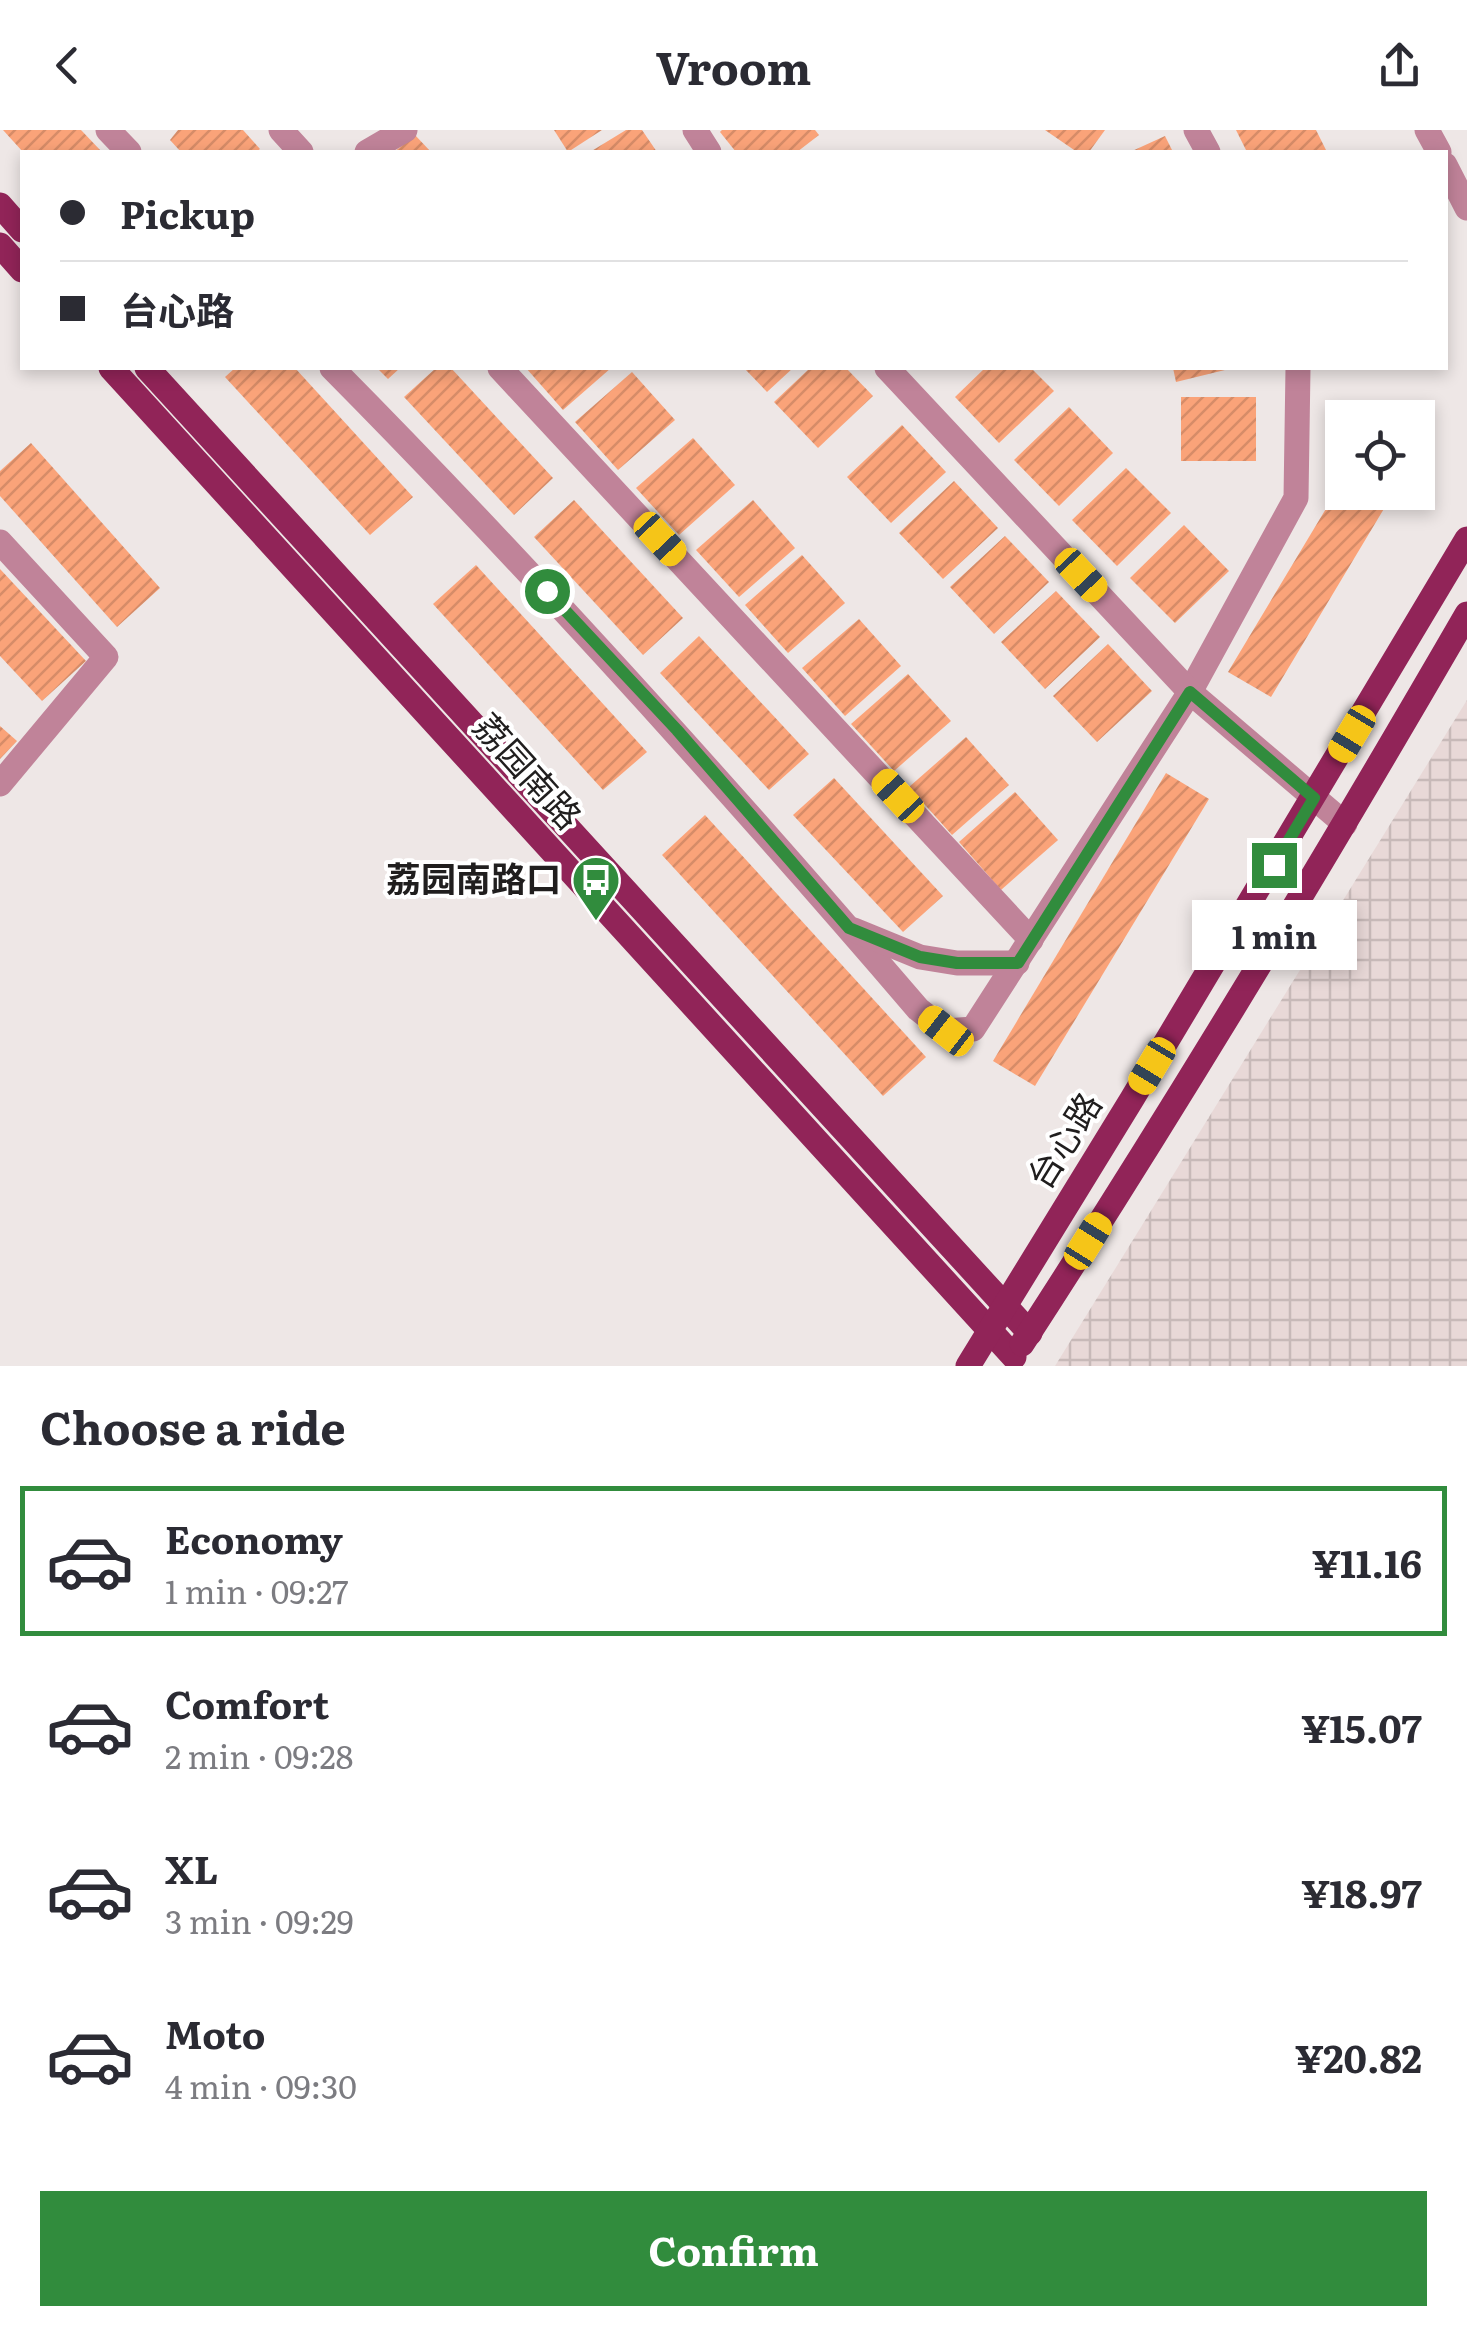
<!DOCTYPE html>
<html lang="en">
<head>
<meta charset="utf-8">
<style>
	body { margin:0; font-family:Literata,"Noto Sans SC",serif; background:#f2f2f3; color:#2b2b33; height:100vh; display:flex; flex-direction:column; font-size:38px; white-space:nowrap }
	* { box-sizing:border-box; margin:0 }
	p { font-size:32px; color:#7c7c81 }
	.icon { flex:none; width:55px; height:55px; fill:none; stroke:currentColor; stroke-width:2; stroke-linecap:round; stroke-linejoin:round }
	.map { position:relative; height:1236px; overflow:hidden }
	.panel { display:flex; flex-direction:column; background:#fff; flex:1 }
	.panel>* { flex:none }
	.banner { position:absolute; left:20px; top:20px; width:1428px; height:220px; border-radius:0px; box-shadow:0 5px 15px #0003; display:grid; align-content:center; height:220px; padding:0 40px; background:#fff }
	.buttons { position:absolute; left:1325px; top:270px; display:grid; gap:20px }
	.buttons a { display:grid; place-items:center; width:110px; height:110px; border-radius:0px; background:#fff; box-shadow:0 5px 15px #0003; font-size:50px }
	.end { position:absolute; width:45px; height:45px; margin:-22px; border:12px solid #318c3d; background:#fff; box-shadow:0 0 0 5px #fff }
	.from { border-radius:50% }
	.bubble { position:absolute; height:70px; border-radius:0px; background:#fff; box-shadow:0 5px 15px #0003; font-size:32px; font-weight:700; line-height:70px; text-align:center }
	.car { position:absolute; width:30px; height:60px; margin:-30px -15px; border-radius:12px; box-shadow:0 0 8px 2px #0007; background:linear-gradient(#f5c518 24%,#345 0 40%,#f5c518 0 76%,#345 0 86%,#f5c518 0) }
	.banner b { display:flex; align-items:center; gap:35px; height:95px; font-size:38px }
	.banner b+b { border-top:2px solid #e1e1e2 }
	.banner i { width:25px; height:25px; background:#2b2b33 }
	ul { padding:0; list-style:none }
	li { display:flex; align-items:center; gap:30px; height:150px; margin:0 20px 15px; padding:0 20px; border:5px solid transparent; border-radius:0px }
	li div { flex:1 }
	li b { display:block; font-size:38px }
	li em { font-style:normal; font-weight:700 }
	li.selected { border-color:#318c3d }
	li>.icon { width:90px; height:90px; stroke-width:1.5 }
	h2 { padding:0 40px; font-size:45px; line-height:120px }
	.primary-button { display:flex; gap:20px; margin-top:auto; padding:20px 40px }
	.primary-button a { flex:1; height:115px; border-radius:0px; background:#318c3d; color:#fff; font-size:40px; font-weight:700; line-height:115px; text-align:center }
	header { display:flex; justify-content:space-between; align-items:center; height:130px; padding:0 40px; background:#fff; font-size:45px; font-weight:700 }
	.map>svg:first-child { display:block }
	.industrial { fill:url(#industrial-grid) }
	.building { fill:url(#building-hatch) }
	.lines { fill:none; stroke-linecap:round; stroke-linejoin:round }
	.minor { stroke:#c08399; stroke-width:25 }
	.major { stroke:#912458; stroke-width:25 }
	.route { stroke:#318c3d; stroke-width:12 }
	.labels { text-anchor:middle; stroke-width:8; stroke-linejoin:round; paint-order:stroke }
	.street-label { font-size:35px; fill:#201e1e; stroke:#fff }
	.poi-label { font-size:35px; font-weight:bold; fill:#201e1e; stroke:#fff; text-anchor:end }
</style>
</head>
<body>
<header><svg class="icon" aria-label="back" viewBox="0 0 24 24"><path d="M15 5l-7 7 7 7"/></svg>Vroom<svg class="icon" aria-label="share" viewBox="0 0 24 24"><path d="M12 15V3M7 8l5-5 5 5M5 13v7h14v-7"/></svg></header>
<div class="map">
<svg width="1467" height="1236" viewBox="0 0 1467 1236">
	<defs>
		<pattern id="industrial-grid" width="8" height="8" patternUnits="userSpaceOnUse" patternTransform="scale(2.5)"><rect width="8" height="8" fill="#e8d8d7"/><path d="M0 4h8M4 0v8" fill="none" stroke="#c7b9b8"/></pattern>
		<pattern id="building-hatch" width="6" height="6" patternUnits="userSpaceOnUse" patternTransform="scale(2.5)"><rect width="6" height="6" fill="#faa379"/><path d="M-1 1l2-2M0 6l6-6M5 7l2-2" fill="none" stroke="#d68c68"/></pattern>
	</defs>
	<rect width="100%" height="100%" fill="#eee7e6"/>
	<path class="industrial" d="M 1467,570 L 1467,1236 L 1055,1236 Z"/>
	<g class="building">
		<path d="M 3,0 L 81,0 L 102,22 L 23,22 Z"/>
		<path d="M 178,0 L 243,0 L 260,19 L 256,22 L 181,22 L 170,10 Z"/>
		<path d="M 554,0 L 602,0 L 568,22 Z"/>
		<path d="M 626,0 L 642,0 L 657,22 L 590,22 Z"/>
		<path d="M 722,0 L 815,0 L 819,5 L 797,22 L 736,22 L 720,2 Z"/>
		<path d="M 1045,0 L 1105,0 L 1089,22 L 1077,22 Z"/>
		<path d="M 1236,0 L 1316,0 L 1327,22 L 1247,22 Z"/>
		<path d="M 415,5 L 431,22 L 394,22 Z"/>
		<path d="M 1165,6 L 1173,22 L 1130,22 Z"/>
		<path d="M 235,238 L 295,238 L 413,367 L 370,405 L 225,247 Z"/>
		<path d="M 377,238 L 400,238 L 388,249 Z"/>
		<path d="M 436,238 L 451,238 L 553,348 L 514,385 L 404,267 Z"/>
		<path d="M 526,238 L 611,238 L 563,280 Z"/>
		<path d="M 744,238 L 793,238 L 767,262 Z"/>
		<path d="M 810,238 L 846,238 L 873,266 L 818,318 L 774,272 Z"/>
		<path d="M 985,238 L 1031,238 L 1054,261 L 999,313 L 955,267 Z"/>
		<path d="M 1173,238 L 1228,238 L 1229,239 L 1176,252 Z"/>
		<path d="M 632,242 L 675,290 L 618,340 L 575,292 Z"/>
		<rect x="1181" y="267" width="75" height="64"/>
		<path d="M 1069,277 L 1113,323 L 1059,376 L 1014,330 Z"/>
		<path d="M 902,295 L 946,342 L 891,393 L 847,347 Z"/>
		<path d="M 693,308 L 735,355 L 679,405 L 636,358 Z"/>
		<path d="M 31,313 L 160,458 L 117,497 L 0,366 L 0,341 Z"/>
		<path d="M 1126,338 L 1171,383 L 1117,436 L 1072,390 Z"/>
		<path d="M 954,351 L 998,398 L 943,449 L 899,403 Z"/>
		<path d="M 1342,352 L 1342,362 L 1394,362 L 1271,567 L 1228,542 Z"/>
		<path d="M 574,370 L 683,488 L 643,525 L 534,407 Z"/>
		<path d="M 753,370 L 795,418 L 739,467 L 696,420 Z"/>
		<path d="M 1184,395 L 1229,441 L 1175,493 L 1130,448 Z"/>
		<path d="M 1005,406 L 1049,452 L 994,504 L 950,457 Z"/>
		<path d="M 802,425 L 845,473 L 788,523 L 745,475 Z"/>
		<path d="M 476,435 L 647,622 L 603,660 L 433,474 Z"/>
		<path d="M 0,439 L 86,531 L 42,571 L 0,526 Z"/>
		<path d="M 1056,461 L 1100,507 L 1045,559 L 1001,512 Z"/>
		<path d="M 859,489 L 901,536 L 845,586 L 802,538 Z"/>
		<path d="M 699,506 L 809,624 L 769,660 L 660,543 Z"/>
		<path d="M 1108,514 L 1152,561 L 1097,612 L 1053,566 Z"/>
		<path d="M 908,544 L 951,591 L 894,641 L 851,594 Z"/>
		<path d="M 0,596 L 17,611 L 0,629 Z"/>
		<path d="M 966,607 L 1009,655 L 952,705 L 909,657 Z"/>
		<path d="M 1166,643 L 1209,669 L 1035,956 L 993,931 Z"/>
		<path d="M 834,648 L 943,766 L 903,802 L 793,685 Z"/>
		<path d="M 1015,662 L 1058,710 L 1001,760 L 959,712 Z"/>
		<path d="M 705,685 L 926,927 L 883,966 L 662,725 Z"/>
	</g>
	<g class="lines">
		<g class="minor">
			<path d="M 108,0 L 129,22"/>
			<path d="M 281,0 L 301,22"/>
			<path d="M 695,0 L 709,22"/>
			<path d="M 1196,0 L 1208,22"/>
			<path d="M 1427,0 L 1439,22"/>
			<path d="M 367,22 L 405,0"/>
			<path d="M 1445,35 L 1467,78"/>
			<path d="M 332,238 C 536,444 729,659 918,879 L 946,901 L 973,899 L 1190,562 L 1296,368 L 1298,238"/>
			<path d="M 500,238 L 1031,810"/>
			<path d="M 887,238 L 1190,562 L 1345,694"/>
			<path d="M 0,412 L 106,527 L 0,654"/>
			<path d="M 854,800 L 920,827 L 957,833 L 1017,833"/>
		</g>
		<g class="major">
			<path d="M 0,75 L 22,100"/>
			<path d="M 0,115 L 22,140"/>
			<path d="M 111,238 L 1014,1227"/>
			<path d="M 147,238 L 1030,1203"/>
			<path d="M 1022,1214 C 1177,975 1324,731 1467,484"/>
			<path d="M 968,1236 L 1132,969 L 1467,409"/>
		</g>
	</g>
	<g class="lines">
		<path class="route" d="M 547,461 L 677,600 L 849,798 L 920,827 L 957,833 L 1018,833 L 1190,562 L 1314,668 L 1274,735"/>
	</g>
	<defs>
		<g id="bus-pin" transform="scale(2.5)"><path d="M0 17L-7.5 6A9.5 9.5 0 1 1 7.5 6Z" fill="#318c3d" stroke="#fff"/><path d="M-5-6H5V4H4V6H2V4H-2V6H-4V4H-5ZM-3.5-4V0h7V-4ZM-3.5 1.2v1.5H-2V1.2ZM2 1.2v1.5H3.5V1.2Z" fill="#fff"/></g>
	</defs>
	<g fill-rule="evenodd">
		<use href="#bus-pin" x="596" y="750"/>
	</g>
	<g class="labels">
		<g class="street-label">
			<text transform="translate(527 642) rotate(48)" y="12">荔园南路</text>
			<text transform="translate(1065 1011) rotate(-58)" y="12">台心路</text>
		</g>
		<g class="poi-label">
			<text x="561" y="762">荔园南路口</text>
		</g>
	</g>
</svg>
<div class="buttons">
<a><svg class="icon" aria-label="locate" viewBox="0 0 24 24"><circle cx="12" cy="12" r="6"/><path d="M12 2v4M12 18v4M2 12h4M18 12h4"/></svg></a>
</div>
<i class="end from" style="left:547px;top:461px"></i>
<i class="end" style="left:1274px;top:735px"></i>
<div class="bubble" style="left:1192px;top:770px;width:165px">1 min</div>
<i class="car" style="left:660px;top:409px;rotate:137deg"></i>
<i class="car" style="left:1081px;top:445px;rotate:137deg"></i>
<i class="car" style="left:1352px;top:604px;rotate:211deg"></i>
<i class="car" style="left:898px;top:666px;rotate:317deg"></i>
<i class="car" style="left:946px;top:901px;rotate:308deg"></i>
<i class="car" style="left:1152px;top:936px;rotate:211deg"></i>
<i class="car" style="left:1088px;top:1111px;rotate:32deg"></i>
<div class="banner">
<b><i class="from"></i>Pickup</b>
<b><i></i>台心路</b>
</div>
</div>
<section class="panel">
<h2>Choose a ride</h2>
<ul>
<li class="selected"><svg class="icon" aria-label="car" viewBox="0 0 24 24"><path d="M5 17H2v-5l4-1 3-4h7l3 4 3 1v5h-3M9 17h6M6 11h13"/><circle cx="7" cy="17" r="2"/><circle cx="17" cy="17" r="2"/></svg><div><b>Economy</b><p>1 min · 09:27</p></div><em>¥11.16</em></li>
<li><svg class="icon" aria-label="car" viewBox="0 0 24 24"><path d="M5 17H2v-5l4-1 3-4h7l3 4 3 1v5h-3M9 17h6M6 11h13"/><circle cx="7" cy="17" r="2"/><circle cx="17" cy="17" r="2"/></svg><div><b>Comfort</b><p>2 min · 09:28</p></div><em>¥15.07</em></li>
<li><svg class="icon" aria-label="car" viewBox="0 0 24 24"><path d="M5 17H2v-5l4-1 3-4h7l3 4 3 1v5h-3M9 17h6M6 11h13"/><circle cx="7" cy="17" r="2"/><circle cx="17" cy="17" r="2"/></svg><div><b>XL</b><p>3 min · 09:29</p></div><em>¥18.97</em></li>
<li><svg class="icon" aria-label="car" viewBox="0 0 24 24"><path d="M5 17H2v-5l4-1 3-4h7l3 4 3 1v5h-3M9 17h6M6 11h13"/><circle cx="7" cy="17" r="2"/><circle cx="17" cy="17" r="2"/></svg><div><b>Moto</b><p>4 min · 09:30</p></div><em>¥20.82</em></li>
</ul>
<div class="primary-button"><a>Confirm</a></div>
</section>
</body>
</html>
